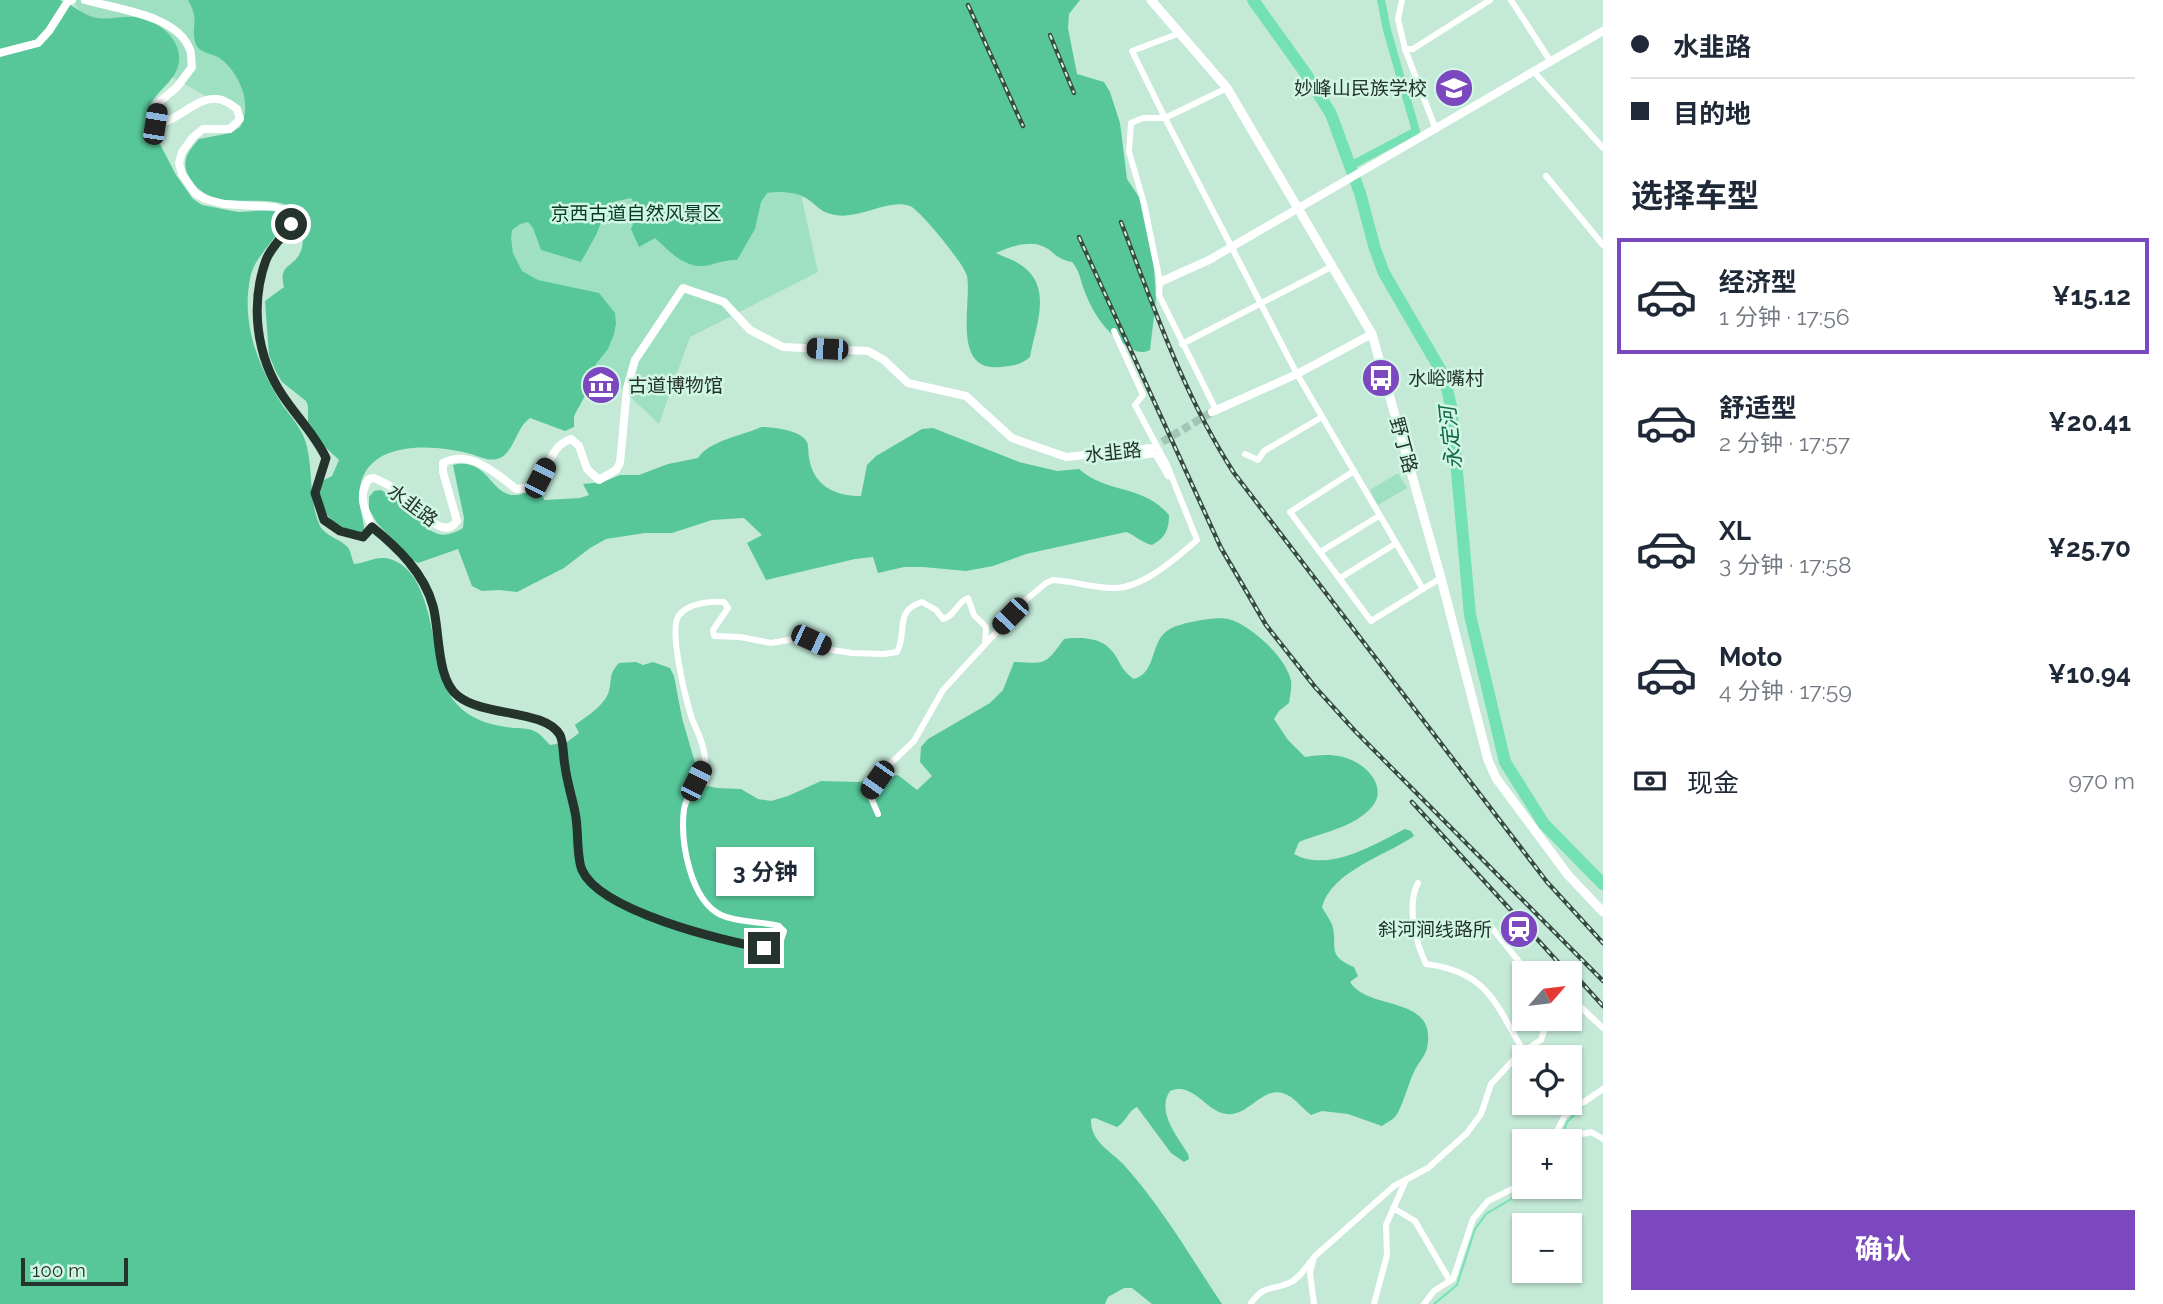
<!DOCTYPE html>
<html lang="zh">
<head>
<meta charset="utf-8">
<style>
	body { margin:0; font-family:Raleway,"Noto Sans SC",sans-serif; background:#f2f2f3; color:#1f2937; height:100vh; display:flex; flex-direction:column; font-size:26px; white-space:nowrap }
	* { box-sizing:border-box; margin:0 }
	p { font-size:23px; color:#747a83 }
	.icon { flex:none; width:38px; height:38px; fill:none; stroke:currentColor; stroke-width:2; stroke-linecap:round; stroke-linejoin:round }
	.map { position:relative; flex:1; overflow:hidden }
	.details { display:flex; flex-direction:column; background:#fff; width:560px }
	.details>* { flex:none }
	.top-card { display:grid; align-content:center; height:154px; padding:0 28px; background:#fff }
	.needle { width:46px; rotate:62deg }
	.tools { position:absolute; left:1512px; top:961px; display:grid; gap:14px }
	.tools a { display:grid; place-items:center; width:70px; height:70px; border-radius:0px; background:#fff; box-shadow:0 2px 5px #0004; font-size:35px }
	.scale { position:absolute; left:21px; bottom:18px; width:107px; box-sizing:border-box; padding-left:7px; border:4px solid #24332c; border-top:0; font-size:19px; line-height:24px; white-space:nowrap; color:#24332c; -webkit-text-stroke:5px #d1f7e4; paint-order:stroke }
	.end { position:absolute; width:32px; height:32px; margin:-16px; border:9px solid #24332c; background:#fff; box-shadow:0 0 0 4px #fff }
	.from { border-radius:50% }
	.bubble { position:absolute; height:49px; border-radius:0px; background:#fff; box-shadow:0 2px 5px #0004; font-size:23px; font-weight:700; line-height:49px; text-align:center }
	.car { position:absolute; width:21px; height:42px; margin:-21px -10px; border-radius:9px; box-shadow:0 0 5px 2px #0007; background:linear-gradient(#222 24%,#8ab4d8 0 40%,#222 0 76%,#8ab4d8 0 86%,#222 0) }
	.top-card b { display:flex; align-items:center; gap:24px; height:66px; font-size:26px }
	.top-card b+b { border-top:2px solid #e0e1e3 }
	.top-card i { width:18px; height:18px; background:#1f2937 }
	ul { padding:0; list-style:none }
	li { display:flex; align-items:center; gap:21px; height:116px; margin:0 14px 10px; padding:0 14px; border:4px solid transparent; border-radius:0px }
	li div { flex:1 }
	li b { display:block; font-size:26px }
	li em { font-style:normal; font-weight:700 }
	li.active { border-color:#7c48bf }
	li>.icon { width:63px; height:63px; stroke-width:1.5 }
	h2 { padding:0 28px; font-size:32px; line-height:84px }
	.pay { display:flex; align-items:center; gap:18px; height:77px; padding:0 28px; font-size:26px }
	.pay p { margin-inline-start:auto }
	.primary-button { display:flex; gap:14px; margin-top:auto; padding:14px 28px }
	.primary-button a { flex:1; height:80px; border-radius:0px; background:#7c48bf; color:#fff; font-size:28px; font-weight:700; line-height:80px; text-align:center }
	main { display:flex; flex:1; min-height:0 }
	.map>svg:first-child { display:block }
	.green { fill:#9fe0c2 }
	.forest { fill:#57c79a }
	.lines { fill:none; stroke-linecap:round; stroke-linejoin:round }
	.stream { stroke:#73e1b3; stroke-width:2 }
	.canal { stroke:#73e1b3; stroke-width:8 }
	.river { stroke:#73e1b3; stroke-width:12 }
	.tertiary-tunnel { stroke:#a4c5b5; stroke-width:8; stroke-dasharray:8 4; stroke-linecap:butt }
	.minor { stroke:#fff; stroke-width:6 }
	.tertiary { stroke:#fff; stroke-width:8 }
	.secondary { stroke:#fff; stroke-width:9 }
	.rail-casing { stroke:#384a42; stroke-width:4.5 }
	.rail { stroke:#d1f7e4; stroke-width:2; stroke-dasharray:5; stroke-linecap:butt }
	.route { stroke:#24332c; stroke-width:9 }
	.labels { text-anchor:middle; stroke-width:5; stroke-linejoin:round; paint-order:stroke }
	.poi-label { font-size:19px; fill:#24332c; stroke:#d1f7e4; text-anchor:end }
	.park-label { font-size:19px; fill:#053826; stroke:#d1f7e4 }
	.street-label { font-size:19px; fill:#24332c; stroke:#d1f7e4 }
	.water-label { font-size:21px; font-style:italic; fill:#106749; stroke:#d1f7e4 }
</style>
</head>
<body>
<main>
<div class="map">
<svg width="1603" height="1304" viewBox="0 0 1603 1304">
	<rect width="100%" height="100%" fill="#c4e9d7"/>
	<g class="green">
		<path d="M 71,0 L 573,0 L 790,145 L 818,272 L 690,337 L 659,424 L 522,295 L 322,161 L 102,38 Z"/>
		<path d="M 1398,473 L 1407,488 L 1378,505 L 1370,490 Z"/>
	</g>
	<g class="forest">
		<path d="M 0,0 C 18,0 41,0 59,0 C 72,3 83,16 97,18 C 110,20 123,16 135,17 C 156,19 182,38 179,62 C 176,86 143,96 148,121 L 176,175 L 193,199 L 202,205 L 238,212 L 273,210 L 279,213 L 284,220 C 277,242 254,255 250,279 C 241,325 259,368 283,406 C 292,418 304,431 307,447 C 313,472 309,502 320,526 C 326,537 342,539 349,549 C 351,553 352,560 354,564 C 365,563 374,557 385,558 C 440,567 427,670 455,702 C 470,720 490,725 513,728 C 519,728 528,728 534,731 C 541,734 545,740 550,745 L 567,742 L 579,733 L 575,725 C 587,716 602,707 608,694 C 613,681 607,676 619,663 L 636,662 L 643,665 L 653,662 L 670,668 L 674,676 L 682,718 L 696,766 L 692,779 L 703,785 L 717,788 L 741,789 L 758,799 L 771,801 L 788,796 L 821,781 L 858,782 L 898,775 L 917,790 L 932,776 L 920,762 L 921,747 L 928,739 L 990,703 L 1003,690 L 1014,662 C 1045,663 1044,667 1064,639 C 1077,637 1099,637 1109,648 C 1121,659 1118,668 1134,679 C 1158,672 1149,640 1170,629 C 1180,623 1217,616 1228,619 C 1250,624 1287,658 1291,681 C 1292,688 1290,696 1289,703 L 1279,711 L 1274,719 L 1288,740 L 1305,757 C 1318,755 1330,754 1343,757 C 1367,763 1392,790 1368,811 C 1350,828 1321,833 1299,842 L 1294,854 C 1329,873 1373,845 1405,829 L 1411,831 L 1414,836 C 1385,856 1332,871 1322,907 C 1325,913 1332,922 1333,928 C 1337,948 1327,956 1354,967 L 1358,976 L 1350,982 C 1369,1012 1438,994 1427,1048 C 1425,1057 1417,1064 1414,1072 C 1409,1082 1401,1111 1395,1117 C 1392,1120 1386,1123 1382,1126 L 1348,1114 L 1322,1111 L 1311,1115 C 1304,1110 1298,1102 1291,1097 C 1265,1079 1251,1117 1227,1114 C 1205,1112 1194,1081 1170,1091 C 1156,1111 1177,1136 1188,1154 L 1189,1159 L 1184,1162 L 1171,1153 L 1137,1107 C 1128,1111 1126,1122 1117,1127 L 1095,1118 L 1091,1119 C 1090,1142 1111,1151 1124,1165 C 1162,1207 1191,1258 1222,1304 L 1152,1304 L 1132,1288 L 1124,1288 L 1108,1297 L 1105,1304 L 0,1304 Z"/>
		<path d="M 188,0 L 1080,0 L 1069,14 L 1068,28 L 1077,74 L 1104,82 L 1110,92 L 1120,123 L 1127,179 L 1139,197 L 1154,268 L 1156,299 L 1150,350 C 1140,355 1133,350 1124,344 C 1104,331 1091,310 1083,287 C 1080,278 1079,270 1072,262 C 1053,258 1055,251 1042,246 C 1029,240 1008,247 996,253 C 1004,257 1014,260 1021,265 C 1054,287 1035,327 1030,357 C 1021,365 1012,366 1000,367 C 951,372 972,303 967,276 C 965,265 920,210 910,206 C 887,198 857,222 831,214 C 821,212 816,205 809,200 C 798,192 780,191 767,193 L 761,202 L 755,229 L 737,260 C 722,259 710,267 698,266 C 680,264 667,249 655,238 L 639,247 L 631,229 C 636,217 639,210 631,198 L 609,203 L 596,235 L 581,262 L 541,250 L 533,228 L 528,222 L 520,224 L 512,230 L 511,238 L 513,253 L 522,271 L 538,280 L 599,293 L 615,313 L 616,324 L 614,334 L 608,349 L 596,364 L 594,379 L 574,416 L 574,427 L 565,431 L 530,418 C 517,427 515,448 502,457 C 491,463 481,457 471,454 C 436,444 368,439 360,487 C 357,503 363,514 364,529 L 361,533 C 326,523 330,521 316,489 L 318,483 L 332,476 L 339,460 L 322,444 L 308,421 L 308,406 L 306,401 L 282,382 L 276,372 L 269,355 L 265,301 L 284,287 C 278,264 293,268 300,253 C 307,240 299,220 293,208 C 260,190 213,217 189,177 C 180,161 189,150 199,139 L 230,133 L 240,127 C 253,105 240,74 221,59 C 212,52 199,55 195,42 C 191,25 200,21 188,0 Z"/>
		<path d="M 761,427 C 773,427 801,430 807,442 C 809,447 808,453 809,458 C 814,486 834,496 861,496 L 867,465 L 876,456 L 922,429 L 933,428 L 1019,462 L 1057,471 L 1079,469 C 1107,494 1143,484 1169,515 C 1169,530 1165,538 1152,545 C 1142,543 1135,535 1126,532 L 1026,554 L 993,566 L 966,571 L 923,567 L 904,567 L 878,573 L 873,557 L 855,559 L 766,580 L 747,543 L 762,535 L 744,518 L 712,520 L 672,533 L 645,533 L 606,539 L 590,548 L 564,568 L 517,592 L 499,590 L 482,591 L 472,586 L 458,549 L 418,563 L 411,559 L 377,523 L 369,509 L 369,497 L 374,491 L 381,490 C 390,496 400,502 408,509 C 427,526 435,545 463,528 L 464,518 L 453,465 C 499,454 488,524 546,481 L 542,492 L 544,500 L 580,498 L 589,495 L 583,484 L 603,482 L 620,475 L 639,475 L 668,464 L 698,458 C 710,440 742,436 761,427 Z"/>
	</g>
	<g class="lines">
		<g class="stream">
			<path d="M 1563,1133 L 1567,1122 L 1584,1105"/>
			<path d="M 1434,1304 L 1457,1285 L 1475,1229 L 1486,1214 L 1533,1186"/>
		</g>
		<path class="canal" d="M 1350,166 L 1416,131 L 1387,30 L 1381,0"/>
		<path class="river" d="M 1253,0 L 1306,74 L 1331,114 L 1360,193 L 1375,249 L 1384,273 L 1444,376 L 1451,406 L 1470,615 L 1505,762 L 1544,824 L 1603,884"/>
		<path class="tertiary-tunnel" d="M 1152,448 L 1212,412"/>
		<g class="minor">
			<path d="M 1402,0 L 1398,19 L 1405,49 L 1436,130"/>
			<path d="M 1511,0 L 1551,62"/>
			<path d="M 1180,33 L 1132,51 L 1165,118 L 1143,118 L 1131,123 L 1129,152 L 1144,203 L 1160,282 L 1159,295 L 1216,410"/>
			<path d="M 1405,49 L 1413,49 L 1490,0"/>
			<path d="M 1534,72 L 1603,148"/>
			<path d="M 1227,88 L 1165,118 L 1297,374 L 1423,589 L 1441,578"/>
			<path d="M 1546,176 L 1603,245"/>
			<path d="M 1182,344 L 1333,266"/>
			<path d="M 1114,452 L 1124,458 L 1155,454 L 1168,476"/>
			<path d="M 1245,454 L 1258,460 L 1264,451 L 1322,417"/>
			<path d="M 1354,471 L 1290,512 L 1371,621 L 1423,589"/>
			<path d="M 372,527 C 398,548 424,573 433,606 C 440,631 436,679 458,696 C 484,716 546,709 560,735 C 564,743 563,757 565,766 C 567,782 573,797 576,813 C 579,829 576,857 582,871 C 599,906 706,937 744,945 C 750,946 758,949 765,948 C 769,948 775,945 780,943 L 784,931 L 779,926 C 761,921 738,923 721,915 C 690,900 680,841 684,809 C 687,792 704,777 705,760 C 705,746 697,731 692,719 C 686,700 668,629 679,615 C 689,603 710,601 724,602 L 728,608 L 713,630 L 714,636 L 740,637 L 771,643 L 800,638 L 832,650 L 852,653 L 884,654 L 897,652 C 908,633 893,611 922,602 L 936,610 L 943,619 C 955,616 957,602 968,598 L 974,615 L 986,627 L 985,644"/>
			<path d="M 1320,552 L 1379,516"/>
			<path d="M 1340,578 L 1395,544"/>
			<path d="M 878,814 L 869,793 L 886,768 L 914,741 L 943,690 L 1027,599 L 1046,583 L 1053,580 C 1073,581 1093,588 1113,588 C 1142,589 1176,558 1197,540 L 1167,465 L 1135,405 L 1143,395 L 1114,331"/>
			<path d="M 1418,883 C 1406,905 1416,943 1426,964 C 1488,972 1495,1003 1524,1052"/>
			<path d="M 1488,923 L 1528,973"/>
			<path d="M 1570,997 L 1603,1028"/>
			<path d="M 1555,1135 L 1565,1115 L 1603,1089"/>
			<path d="M 1553,1141 L 1555,1135 L 1565,1138 L 1591,1132 L 1603,1139"/>
			<path d="M 1393,1208 L 1415,1221 L 1450,1281"/>
			<path d="M 1251,1303 C 1265,1284 1271,1291 1289,1283 C 1299,1279 1306,1267 1313,1259"/>
			<path d="M 1314,1304 L 1310,1273 L 1314,1257 L 1394,1186 L 1428,1168 L 1467,1133 L 1481,1114 L 1491,1084 L 1518,1055 L 1541,1040 L 1548,1018"/>
			<path d="M 1374,1304 L 1387,1255 L 1386,1225 L 1406,1180"/>
			<path d="M 1424,1304 L 1434,1291 L 1453,1279 L 1473,1219 L 1488,1201 L 1524,1183"/>
		</g>
		<g class="tertiary">
			<path d="M 85,0 C 116,9 178,15 190,50 C 192,55 191,62 192,67 L 177,87 L 158,103 L 155,124 C 178,123 199,92 222,100 C 227,102 233,106 237,109 L 240,119 L 230,129 L 203,129 L 193,137 L 182,152 L 179,163 L 182,174 L 195,193 L 205,199 L 224,204 L 275,207 C 285,210 288,215 291,224 C 284,236 271,247 266,260 C 250,304 256,356 283,396 C 297,417 315,435 326,458 L 315,493 L 324,520 L 340,531 L 363,537 L 372,527 C 365,511 357,495 369,479 L 374,478 C 384,483 396,488 404,495 C 417,505 442,543 457,521 L 443,472 L 443,463 C 469,449 496,473 516,489 C 521,488 528,488 533,486 C 552,476 545,448 571,439 L 579,446 L 587,469 L 599,480 L 616,470 L 620,463 L 627,388 L 635,360 L 683,288 L 724,302 L 750,330 L 783,347 L 868,351 L 884,360 L 908,383 L 966,396 L 1012,438 L 1066,457 L 1152,448"/>
			<path d="M 0,53 L 38,43 L 49,31 L 68,1 L 72,0"/>
			<path d="M 1160,282 L 1209,260 L 1603,31"/>
			<path d="M 1212,412 L 1297,374 L 1372,334"/>
		</g>
		<path class="secondary" d="M 1151,0 L 1227,88 L 1372,334 L 1441,578 L 1488,760 L 1496,778 L 1568,875 L 1603,912"/>
		<g class="rail-casing">
			<g id="rail">
				<path d="M 968,5 L 1023,126"/>
				<path d="M 1050,35 L 1074,93"/>
				<path d="M 1121,222 C 1154,308 1184,396 1234,473 L 1547,882 L 1603,943"/>
				<path d="M 1079,237 L 1221,548 L 1266,625 L 1315,687 L 1355,731 L 1603,981"/>
				<path d="M 1412,802 L 1568,973"/>
				<path d="M 1565,964 L 1603,1006"/>
			</g>
		</g>
		<use href="#rail" class="rail"/>
	</g>
	<g class="lines">
		<path class="route" d="M 291,224 C 284,236 271,247 266,260 C 250,304 256,356 283,396 C 297,417 315,435 326,458 L 315,493 L 324,520 L 340,531 L 363,537 L 372,527 C 398,548 424,573 433,606 C 440,631 436,679 458,696 C 484,717 545,709 560,735 C 564,743 563,757 565,766 C 567,782 572,797 575,812 C 579,829 576,856 582,870 C 600,911 723,941 764,948"/>
	</g>
	<defs>
		<g id="school-disc" transform="scale(2.0125)"><circle r="9.5" fill="#7c48bf" stroke="#d1f7e4"/><path d="M0-5L7-2L0 1L-7-2ZM-4 1L0 2.5L4 1V4Q0 6-4 4Z" fill="#fff"/></g>
		<g id="bus-disc" transform="scale(2.0125)"><circle r="9.5" fill="#7c48bf" stroke="#d1f7e4"/><path d="M-5-6H5V4H4V6H2V4H-2V6H-4V4H-5ZM-3.5-4V0h7V-4ZM-3.5 1.2v1.5H-2V1.2ZM2 1.2v1.5H3.5V1.2Z" fill="#fff"/></g>
		<g id="museum-disc" transform="scale(2.0125)"><circle r="9.5" fill="#7c48bf" stroke="#d1f7e4"/><path d="M0-6L6-3V-2H-6V-3ZM-5-1h2V3h-2ZM-1-1h2V3h-2ZM3-1h2V3H3ZM-6 4H6V6H-6Z" fill="#fff"/></g>
		<g id="station-disc" transform="scale(2.0125)"><circle r="9.5" fill="#7c48bf" stroke="#d1f7e4"/><path d="M-3-6H3Q5-6 5-4V2Q5 4 3 4L4.5 6H3L1.5 4h-3L-3 6H-4.5L-3 4Q-5 4-5 2V-4Q-5-6-3-6ZM-3.5-4v3h7v-3ZM-3.5 1v1.5H-2V1ZM2 1v1.5H3.5V1Z" fill="#fff"/></g>
	</defs>
	<g fill-rule="evenodd">
		<use href="#school-disc" x="1454" y="88"/>
		<use href="#bus-disc" x="1381" y="378"/>
		<use href="#museum-disc" x="601" y="385"/>
		<use href="#station-disc" x="1519" y="929"/>
	</g>
	<g class="labels">
		<g class="poi-label">
			<text x="1427" y="95">妙峰山民族学校</text>
			<text x="1408" y="385" text-anchor="start">水峪嘴村</text>
			<text x="628" y="392" text-anchor="start">古道博物馆</text>
			<text x="1492" y="936">斜河涧线路所</text>
		</g>
		<g class="park-label">
			<text x="636" y="220">京西古道自然风景区</text>
		</g>
		<g class="street-label">
			<text transform="translate(1404 445) rotate(75)" y="7">野丁路</text>
			<text transform="translate(1113 452) rotate(-6)" y="7">水韭路</text>
			<text transform="translate(413 505) rotate(37)" y="7">水韭路</text>
		</g>
		<g class="water-label">
			<text transform="translate(1451 438) rotate(-96)" y="7">永定河</text>
		</g>
	</g>
</svg>
<div class="tools">
<a><svg class="needle" viewBox="-14 -14 28 28"><path d="M0-13l5 13h-10z" fill="#e53935"/><path d="M0 13l5-13h-10z" fill="#747a83"/></svg></a>
<a><svg class="icon" aria-label="locate" viewBox="0 0 24 24"><circle cx="12" cy="12" r="6"/><path d="M12 2v4M12 18v4M2 12h4M18 12h4"/></svg></a>
<a>+</a>
<a>−</a>
</div>
<div class="scale">100 m</div>
<i class="end from" style="left:291px;top:224px"></i>
<i class="end" style="left:764px;top:948px"></i>
<div class="bubble" style="left:716px;top:847px;width:98px">3 分钟</div>
<i class="car" style="left:155px;top:124px;rotate:9deg"></i>
<i class="car" style="left:827px;top:349px;rotate:273deg"></i>
<i class="car" style="left:540px;top:478px;rotate:27deg"></i>
<i class="car" style="left:1010px;top:616px;rotate:224deg"></i>
<i class="car" style="left:811px;top:640px;rotate:115deg"></i>
<i class="car" style="left:877px;top:780px;rotate:215deg"></i>
<i class="car" style="left:696px;top:781px;rotate:26deg"></i>
</div>
<section class="details">
<div class="top-card">
<b><i class="from"></i>水韭路</b>
<b><i></i>目的地</b>
</div>
<h2>选择车型</h2>
<ul>
<li class="active"><svg class="icon" aria-label="car" viewBox="0 0 24 24"><path d="M5 17H2v-5l4-1 3-4h7l3 4 3 1v5h-3M9 17h6M6 11h13"/><circle cx="7" cy="17" r="2"/><circle cx="17" cy="17" r="2"/></svg><div><b>经济型</b><p>1 分钟 · 17:56</p></div><em>¥15.12</em></li>
<li><svg class="icon" aria-label="car" viewBox="0 0 24 24"><path d="M5 17H2v-5l4-1 3-4h7l3 4 3 1v5h-3M9 17h6M6 11h13"/><circle cx="7" cy="17" r="2"/><circle cx="17" cy="17" r="2"/></svg><div><b>舒适型</b><p>2 分钟 · 17:57</p></div><em>¥20.41</em></li>
<li><svg class="icon" aria-label="car" viewBox="0 0 24 24"><path d="M5 17H2v-5l4-1 3-4h7l3 4 3 1v5h-3M9 17h6M6 11h13"/><circle cx="7" cy="17" r="2"/><circle cx="17" cy="17" r="2"/></svg><div><b>XL</b><p>3 分钟 · 17:58</p></div><em>¥25.70</em></li>
<li><svg class="icon" aria-label="car" viewBox="0 0 24 24"><path d="M5 17H2v-5l4-1 3-4h7l3 4 3 1v5h-3M9 17h6M6 11h13"/><circle cx="7" cy="17" r="2"/><circle cx="17" cy="17" r="2"/></svg><div><b>Moto</b><p>4 分钟 · 17:59</p></div><em>¥10.94</em></li>
</ul>
<div class="pay"><svg class="icon" aria-label="cash" viewBox="0 0 24 24"><path d="M3 7h18v10H3z"/><circle cx="12" cy="12" r="2"/></svg>现金<p>970 m</p></div>
<div class="primary-button"><a>确认</a></div>
</section>
</main>
</body>
</html>
